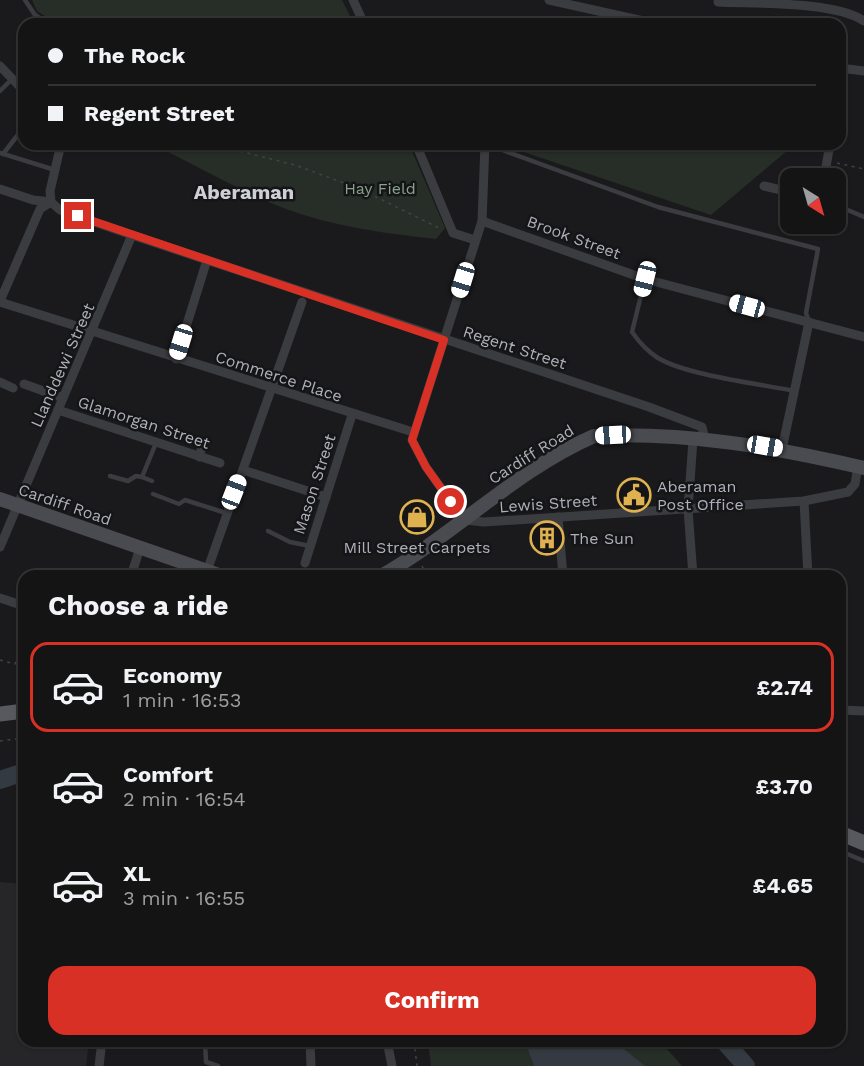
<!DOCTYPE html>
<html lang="en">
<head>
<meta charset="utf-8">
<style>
	body { margin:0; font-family:"Work Sans",sans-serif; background:#212122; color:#f1f3f6; height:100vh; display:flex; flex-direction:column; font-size:22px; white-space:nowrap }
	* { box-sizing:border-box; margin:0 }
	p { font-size:20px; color:#9d9ea0 }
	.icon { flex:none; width:33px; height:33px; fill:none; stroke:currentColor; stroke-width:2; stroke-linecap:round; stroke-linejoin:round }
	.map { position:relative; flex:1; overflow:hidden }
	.side { position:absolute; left:18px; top:570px; width:828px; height:477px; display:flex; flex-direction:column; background:#141415; border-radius:18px; box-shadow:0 2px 4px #0004,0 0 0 2px #333334 }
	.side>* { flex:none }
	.top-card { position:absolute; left:18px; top:18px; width:828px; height:132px; border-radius:18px; box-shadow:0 2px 4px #0004,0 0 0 2px #333334; display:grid; align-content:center; height:132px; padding:0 30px; background:#141415 }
	.needle { width:39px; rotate:143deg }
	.tools { position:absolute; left:780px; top:168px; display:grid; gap:12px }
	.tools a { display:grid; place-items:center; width:66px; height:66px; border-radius:12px; background:#141415; box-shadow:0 2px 4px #0004,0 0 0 2px #333334; font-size:30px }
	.end { position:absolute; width:27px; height:27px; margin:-14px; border:8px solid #d93025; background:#fff; box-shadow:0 0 0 3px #fff }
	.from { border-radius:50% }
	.car { position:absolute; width:18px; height:36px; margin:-18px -9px; border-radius:8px; box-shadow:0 0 4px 2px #0007; background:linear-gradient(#fff 24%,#345 0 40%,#fff 0 76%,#345 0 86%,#fff 0) }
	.top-card b { display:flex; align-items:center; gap:21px; height:57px; font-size:22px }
	.top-card b+b { border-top:2px solid #333334 }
	.top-card i { width:15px; height:15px; background:#f1f3f6 }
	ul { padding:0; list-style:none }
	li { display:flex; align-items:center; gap:18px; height:90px; margin:0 12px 9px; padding:0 18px; border:3px solid transparent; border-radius:18px }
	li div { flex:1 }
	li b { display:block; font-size:22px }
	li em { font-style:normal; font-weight:700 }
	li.on { border-color:#d93025 }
	li>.icon { width:54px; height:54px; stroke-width:1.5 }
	h2 { padding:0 30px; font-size:27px; line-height:72px }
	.button { display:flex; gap:12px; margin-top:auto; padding:12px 30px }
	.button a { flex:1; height:69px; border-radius:18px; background:#d93025; color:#fff; font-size:24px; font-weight:700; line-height:69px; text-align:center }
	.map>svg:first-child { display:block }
	.built { fill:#262629 }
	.green { fill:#262e27 }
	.water { fill:#333a41 }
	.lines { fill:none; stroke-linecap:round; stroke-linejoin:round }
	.river { stroke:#333a41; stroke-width:18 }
	.path { stroke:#414347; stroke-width:1.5; stroke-dasharray:3 4.5; stroke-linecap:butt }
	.lane { stroke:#3b3c40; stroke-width:4.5 }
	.street { stroke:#3b3c40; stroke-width:9 }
	.secondary { stroke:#4a4b50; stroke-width:14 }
	.primary { stroke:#58595f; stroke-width:15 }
	.route { stroke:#d93025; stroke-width:8 }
	.labels { text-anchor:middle; stroke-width:5; stroke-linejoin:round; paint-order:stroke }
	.park-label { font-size:16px; fill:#87a38a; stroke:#151517 }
	.street-label { font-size:16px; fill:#aeb1ba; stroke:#151517 }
	.poi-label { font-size:16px; fill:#aeb1ba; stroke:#151517; text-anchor:start }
	.quarter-label { font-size:20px; font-weight:bold; fill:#ced0d6; stroke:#151517 }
</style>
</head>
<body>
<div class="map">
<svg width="864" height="1066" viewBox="0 0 864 1066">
	<rect width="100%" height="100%" fill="#1a1a1c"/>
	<path class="built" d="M 0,882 L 24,884 L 24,1041 L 89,1041 L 86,1066 L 0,1066 Z"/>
	<g class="green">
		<path d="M 32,0 L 342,0 L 354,24 L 57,24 L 37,11 Z"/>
		<path d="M 152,144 L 409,144 L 445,228 L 436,239 C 381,233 322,225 271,203 C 230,185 191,163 152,144 Z"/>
		<path d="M 500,144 L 795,144 L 711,215 Z"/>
		<path d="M 428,1041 L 660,1041 L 682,1066 L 431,1066 Z"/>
	</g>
	<path class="water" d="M 525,1041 L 614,1041 L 645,1066 L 534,1066 Z"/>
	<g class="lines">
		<g class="river">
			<path d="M 0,780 L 24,772"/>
			<path d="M 724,1041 L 746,1066"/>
		</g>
		<g class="path">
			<path d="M 211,144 L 295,165 L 360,189 L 441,229"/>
			<path d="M 837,163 L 864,169"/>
			<path d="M 422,566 L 427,576"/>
			<path d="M 0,660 L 15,664 L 24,636"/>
			<path d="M 0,741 L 24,738"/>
			<path d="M 414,1041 L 417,1066"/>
		</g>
		<g class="lane">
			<path d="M 25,0 L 35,15 L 49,24"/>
			<path d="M 0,91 L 11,80"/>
			<path d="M 485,148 L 497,148 L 658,207 L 818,249 L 806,313 L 809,322"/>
			<path d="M 0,153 L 55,170"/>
			<path d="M 3,154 L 24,127"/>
			<path d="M 836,205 L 864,217"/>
			<path d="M 645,279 L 632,332 C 639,342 647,351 658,358 C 686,375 760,384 795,391"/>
			<path d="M 110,476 L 128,481 L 136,476 L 142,477"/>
			<path d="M 152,481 L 142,477 L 156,443"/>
			<path d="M 153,494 L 179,504 L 185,500 L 226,513"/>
			<path d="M 268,531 L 290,542 L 310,546"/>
			<path d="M 840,851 L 864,861"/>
			<path d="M 205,1041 L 206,1062 L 218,1066"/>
		</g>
		<g class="street">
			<path d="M 353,0 L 364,24"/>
			<path d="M 549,0 L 657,24"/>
			<path d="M 718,2 C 755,4 835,1 864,21"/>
			<path d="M 0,66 L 24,91"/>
			<path d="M 840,68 L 864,71"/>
			<path d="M 840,89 L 844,68"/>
			<path d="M 416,144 L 453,233 L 475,240"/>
			<path d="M 485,144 L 482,221 L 412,440 L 426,467 L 464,520 L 484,522 L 804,501 L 848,492 L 855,484 L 858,466"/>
			<path d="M 824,178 L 830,144"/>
			<path d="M 764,186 L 790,192"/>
			<path d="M 0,189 L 33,200 L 51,202 L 60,210 L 132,235 L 649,407 L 702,427 L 705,440"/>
			<path d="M 51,202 L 50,191 L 61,144"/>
			<path d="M 482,221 L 645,279 L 864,337"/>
			<path d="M 0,301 L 40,209 L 51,202"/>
			<path d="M 0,302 L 413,432"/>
			<path d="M 176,359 L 207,260"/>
			<path d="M 0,382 L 13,388"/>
			<path d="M 24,384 L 63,398"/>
			<path d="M 58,410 L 220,463"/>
			<path d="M 782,449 L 809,322"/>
			<path d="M 199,457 L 203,444"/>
			<path d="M 243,470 L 326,497"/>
			<path d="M 804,501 L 808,576"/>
			<path d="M 558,517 L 563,576"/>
			<path d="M 0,547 L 132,235"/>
			<path d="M 305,563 L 352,415"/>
			<path d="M 207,571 L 302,302"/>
			<path d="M 131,576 L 140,548"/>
			<path d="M 693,576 L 688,509 L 693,440"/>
			<path d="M 0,598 L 24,606"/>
			<path d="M 840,710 L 864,711"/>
			<path d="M 310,1041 L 311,1066"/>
			<path d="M 387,1041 L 392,1066"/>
			<path d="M 99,1066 L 102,1041"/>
		</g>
		<g class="secondary">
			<path d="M 0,499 L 222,576"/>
			<path d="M 381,576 C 455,534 516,470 594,436 C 685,432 775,447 864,468"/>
		</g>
		<g class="primary">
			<path d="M 0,714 L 24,711"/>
			<path d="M 840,833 L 864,843"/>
		</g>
	</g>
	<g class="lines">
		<path class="route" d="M 78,216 L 444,340 L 412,440 L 426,467 L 451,502"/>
	</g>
	<defs>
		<g id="civic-ring" transform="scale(1.725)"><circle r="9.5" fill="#151517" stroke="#dfb24f" stroke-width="1.5"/><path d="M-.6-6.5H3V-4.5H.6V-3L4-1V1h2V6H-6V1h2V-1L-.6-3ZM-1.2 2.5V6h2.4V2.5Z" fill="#dfb24f"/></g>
		<g id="shop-ring" transform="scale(1.725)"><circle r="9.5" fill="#151517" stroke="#dfb24f" stroke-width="1.5"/><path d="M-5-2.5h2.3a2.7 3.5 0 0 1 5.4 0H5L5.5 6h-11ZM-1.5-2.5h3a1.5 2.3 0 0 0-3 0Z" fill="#dfb24f"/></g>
		<g id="building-ring" transform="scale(1.725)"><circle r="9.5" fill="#151517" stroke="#dfb24f" stroke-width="1.5"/><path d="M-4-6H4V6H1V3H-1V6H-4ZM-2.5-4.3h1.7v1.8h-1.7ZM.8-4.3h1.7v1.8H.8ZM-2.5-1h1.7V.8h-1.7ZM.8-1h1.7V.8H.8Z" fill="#dfb24f"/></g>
	</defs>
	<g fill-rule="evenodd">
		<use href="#civic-ring" x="634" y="495"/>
		<use href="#shop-ring" x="417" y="517"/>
		<use href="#building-ring" x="547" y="538"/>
	</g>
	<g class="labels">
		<g class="park-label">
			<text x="380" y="194">Hay Field</text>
		</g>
		<g class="street-label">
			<text transform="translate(574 237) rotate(20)" y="6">Brook Street</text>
			<text transform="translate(515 347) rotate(18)" y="6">Regent Street</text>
			<text transform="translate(62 365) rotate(-66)" y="6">Llanddewi Street</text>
			<text transform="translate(279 376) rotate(18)" y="6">Commerce Place</text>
			<text transform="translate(144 422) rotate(18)" y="6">Glamorgan Street</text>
			<text transform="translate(531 454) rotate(-32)" y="6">Cardiff Road</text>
			<text transform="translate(314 484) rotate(-72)" y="6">Mason Street</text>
			<text transform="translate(548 503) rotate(-4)" y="6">Lewis Street</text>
			<text transform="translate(65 504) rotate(19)" y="6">Cardiff Road</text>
		</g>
		<g class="poi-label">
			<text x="657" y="492">Aberaman<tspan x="657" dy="18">Post Office</tspan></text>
			<text x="570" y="544">The Sun</text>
			<text x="417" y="553" text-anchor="middle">Mill Street Carpets</text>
		</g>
		<g class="quarter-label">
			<text x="244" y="199">Aberaman</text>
		</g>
	</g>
</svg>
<div class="tools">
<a><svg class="needle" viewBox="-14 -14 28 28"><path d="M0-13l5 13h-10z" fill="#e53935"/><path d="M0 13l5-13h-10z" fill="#9d9ea0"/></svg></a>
</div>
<i class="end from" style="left:451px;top:502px"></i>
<i class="end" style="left:78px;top:216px"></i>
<i class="car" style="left:645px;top:279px;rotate:194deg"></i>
<i class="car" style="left:463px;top:280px;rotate:197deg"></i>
<i class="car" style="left:747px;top:306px;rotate:285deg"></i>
<i class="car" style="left:181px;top:342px;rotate:197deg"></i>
<i class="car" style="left:613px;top:435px;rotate:267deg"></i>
<i class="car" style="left:765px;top:446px;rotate:99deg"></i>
<i class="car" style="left:234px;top:492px;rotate:21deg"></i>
<div class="top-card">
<b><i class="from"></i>The Rock</b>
<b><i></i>Regent Street</b>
</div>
<section class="side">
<h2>Choose a ride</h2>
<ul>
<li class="on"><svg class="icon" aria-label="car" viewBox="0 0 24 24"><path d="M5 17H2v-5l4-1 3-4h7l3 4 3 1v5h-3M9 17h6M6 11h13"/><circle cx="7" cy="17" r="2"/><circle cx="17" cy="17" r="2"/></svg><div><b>Economy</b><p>1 min · 16:53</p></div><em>£2.74</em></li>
<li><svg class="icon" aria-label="car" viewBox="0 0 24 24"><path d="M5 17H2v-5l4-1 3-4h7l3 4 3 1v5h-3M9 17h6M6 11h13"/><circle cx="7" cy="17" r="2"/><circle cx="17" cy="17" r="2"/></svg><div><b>Comfort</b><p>2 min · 16:54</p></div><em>£3.70</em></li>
<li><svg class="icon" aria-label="car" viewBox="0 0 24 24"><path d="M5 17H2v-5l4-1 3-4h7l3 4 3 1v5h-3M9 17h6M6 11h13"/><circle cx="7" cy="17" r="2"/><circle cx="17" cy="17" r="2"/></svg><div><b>XL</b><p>3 min · 16:55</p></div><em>£4.65</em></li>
</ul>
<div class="button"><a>Confirm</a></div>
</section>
</div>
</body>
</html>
